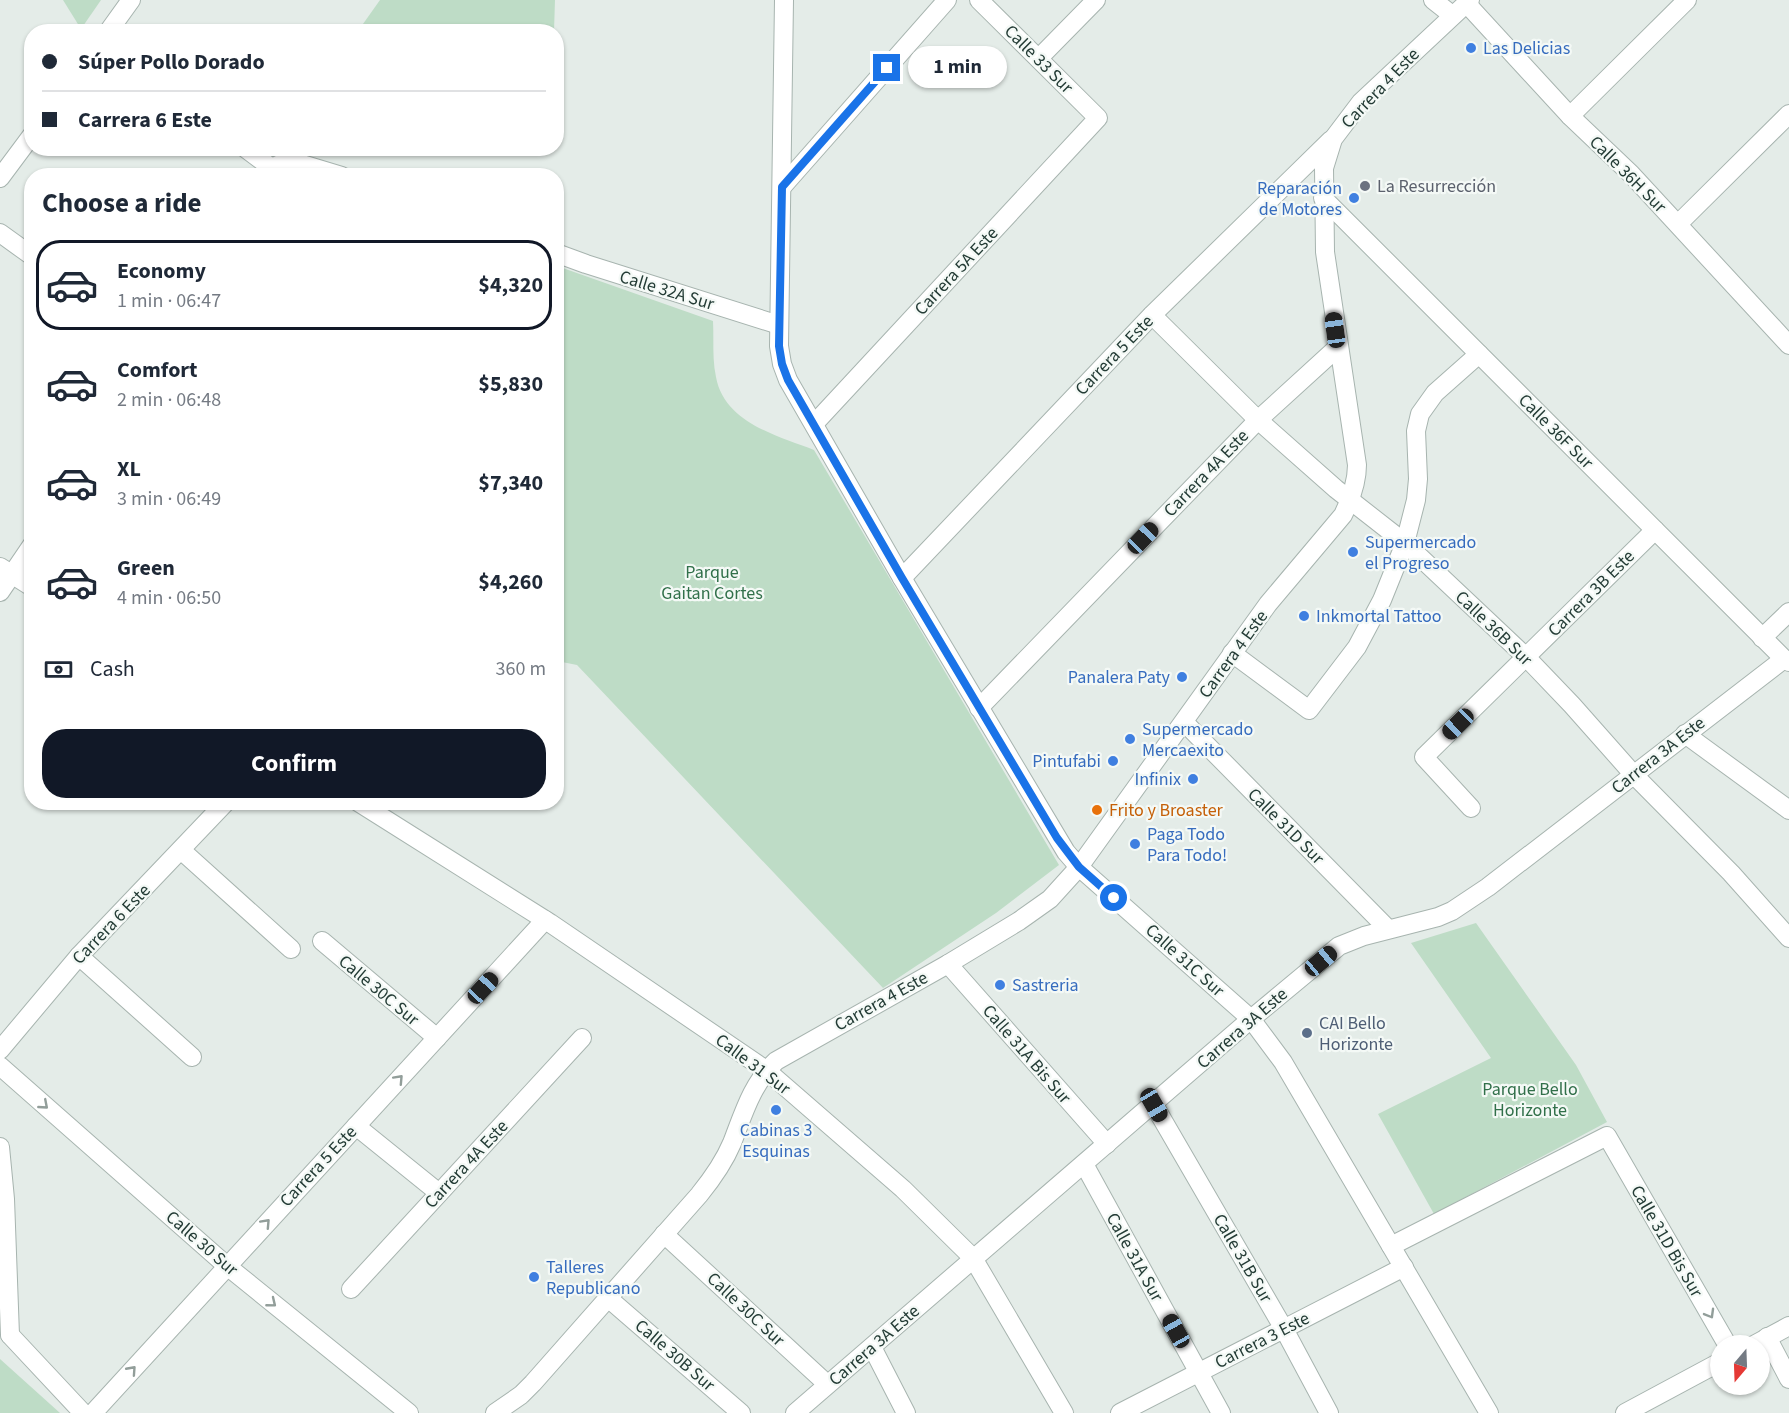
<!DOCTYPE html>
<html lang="en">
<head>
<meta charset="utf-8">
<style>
	body { margin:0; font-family:"Source Sans 3",sans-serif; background:#f2f2f3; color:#1f2937; height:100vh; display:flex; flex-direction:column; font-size:22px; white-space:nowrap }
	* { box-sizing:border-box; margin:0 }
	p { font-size:20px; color:#747a83 }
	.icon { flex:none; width:33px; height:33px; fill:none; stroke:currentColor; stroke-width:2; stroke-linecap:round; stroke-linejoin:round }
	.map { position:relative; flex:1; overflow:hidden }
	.drawer { position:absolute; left:24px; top:168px; width:540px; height:642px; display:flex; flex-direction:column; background:#fff; border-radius:24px; box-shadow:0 2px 4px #0004 }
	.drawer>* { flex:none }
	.guide { position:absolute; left:24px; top:24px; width:540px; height:132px; border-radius:24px; box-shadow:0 2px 4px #0004; display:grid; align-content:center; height:132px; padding:0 18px; background:#fff }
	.needle { width:39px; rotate:199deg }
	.controls { position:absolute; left:1710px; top:1335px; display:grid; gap:12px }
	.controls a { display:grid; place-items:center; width:60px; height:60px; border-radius:50%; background:#fff; box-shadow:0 2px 4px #0004; font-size:30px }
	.end { position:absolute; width:27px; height:27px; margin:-14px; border:8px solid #1a73e8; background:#fff; box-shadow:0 0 0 3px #fff }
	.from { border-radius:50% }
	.bubble { position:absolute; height:42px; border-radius:21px; background:#fff; box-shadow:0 2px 4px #0004; font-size:20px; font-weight:700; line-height:42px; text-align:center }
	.car { position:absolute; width:18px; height:36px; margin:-18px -9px; border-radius:8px; box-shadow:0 0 4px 2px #0007; background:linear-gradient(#222 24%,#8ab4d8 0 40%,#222 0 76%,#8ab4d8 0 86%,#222 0) }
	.guide b { display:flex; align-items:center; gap:21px; height:57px; font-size:22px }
	.guide b+b { border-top:2px solid #e0e1e3 }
	.guide i { width:15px; height:15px; background:#1f2937 }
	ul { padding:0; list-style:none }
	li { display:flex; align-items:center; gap:18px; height:90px; margin:0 12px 9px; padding:0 6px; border:3px solid transparent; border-radius:24px }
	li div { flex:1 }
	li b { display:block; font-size:22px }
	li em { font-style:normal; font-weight:700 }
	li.current { border-color:#111827 }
	li>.icon { width:54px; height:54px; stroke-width:1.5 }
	h2 { padding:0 18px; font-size:27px; line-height:72px }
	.pay { display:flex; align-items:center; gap:15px; height:66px; padding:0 18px; font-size:22px }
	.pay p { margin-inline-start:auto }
	.primary-button { display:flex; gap:12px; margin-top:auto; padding:12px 18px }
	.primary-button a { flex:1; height:69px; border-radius:24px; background:#111827; color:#fff; font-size:24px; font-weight:700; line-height:69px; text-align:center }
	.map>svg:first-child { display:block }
	.green { fill:#bedcc6 }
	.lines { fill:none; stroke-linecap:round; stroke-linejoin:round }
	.minor-casing { stroke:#a7b4af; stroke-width:20 }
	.minor { stroke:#fff; stroke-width:18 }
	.oneway { stroke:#929e9a }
	.route { stroke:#1a73e8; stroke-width:8 }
	.shop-dot { fill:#3f7fe0; stroke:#f4f9f6; stroke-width:2 }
	.worship-dot { fill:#6b7280; stroke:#f4f9f6; stroke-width:2 }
	.food-dot { fill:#e8710a; stroke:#f4f9f6; stroke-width:2 }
	.service-dot { fill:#5c6f8a; stroke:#f4f9f6; stroke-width:2 }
	.labels { text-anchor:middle; stroke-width:4.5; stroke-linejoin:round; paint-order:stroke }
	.shop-label { font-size:18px; fill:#366cbe; stroke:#f4f9f6; text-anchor:start }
	.street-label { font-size:18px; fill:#243c36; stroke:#f4f9f6 }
	.worship-label { font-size:18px; fill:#5b616d; stroke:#f4f9f6; text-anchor:start }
	.park-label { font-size:18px; fill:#31704a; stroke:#f4f9f6 }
	.food-label { font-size:18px; fill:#c56008; stroke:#f4f9f6; text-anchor:start }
	.service-label { font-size:18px; fill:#4e5e75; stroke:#f4f9f6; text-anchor:start }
</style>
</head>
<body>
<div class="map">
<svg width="1789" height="1413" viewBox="0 0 1789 1413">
	<rect width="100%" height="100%" fill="#e4ece8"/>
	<g class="green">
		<path d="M 63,0 L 101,0 L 81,29 Z"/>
		<path d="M 380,0 L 555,0 L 554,31 L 358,31 Z"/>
		<path d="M 557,266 L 713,321 C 714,339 712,359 716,377 C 724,422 777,436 814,450 L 1059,865 L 996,913 L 883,988 L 577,665 L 557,661 Z"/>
		<path d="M 1476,923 L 1576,1065 L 1607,1122 L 1434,1214 L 1378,1114 L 1491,1058 L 1411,943 Z"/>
		<path d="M 0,1359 L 60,1413 L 0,1413 Z"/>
	</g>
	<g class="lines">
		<g class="minor-casing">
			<g id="minor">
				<path d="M 784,0 L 779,346 L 782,364 L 788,380 L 902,578 L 1066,852 L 1079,867 L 1251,1019 L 1283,1062 L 1489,1413"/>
				<path d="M 1433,0 L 1452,15"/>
				<path d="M 1466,3 L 1570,116 L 1631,174 L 1789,345"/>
				<path d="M 108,32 L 131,0"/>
				<path d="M 1039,58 L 1096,0"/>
				<path d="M 1570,116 L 1687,0"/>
				<path d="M 245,148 L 273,169"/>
				<path d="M 269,176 L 278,165 L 289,160 L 342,176"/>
				<path d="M 0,178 L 32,135"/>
				<path d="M 782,187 L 947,0"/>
				<path d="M 1323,198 L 1784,659 L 1789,662"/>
				<path d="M 1678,224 L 1789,114"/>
				<path d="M 0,233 L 32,256"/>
				<path d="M 556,253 L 586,264 L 779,325"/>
				<path d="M 1152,315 L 1258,420 L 1336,489 L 1405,543 L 1526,657 L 1572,705 L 1634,775 L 1731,873 L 1789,938"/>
				<path d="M 814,424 L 1098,118 L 979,0"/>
				<path d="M 0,567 L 32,587"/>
				<path d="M 902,578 L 1152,315 L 1331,140"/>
				<path d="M 0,592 L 32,545"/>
				<path d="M 1762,638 L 1789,612"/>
				<path d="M 1232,653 L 1309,710 L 1357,647 L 1382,600 L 1405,543 L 1416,500 L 1418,479 L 1416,431 L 1420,414 L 1435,393 L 1479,354"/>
				<path d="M 979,708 L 1258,420 L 1338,347"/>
				<path d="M 1184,722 L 1388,929"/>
				<path d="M 1685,734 L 1789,810"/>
				<path d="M 358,802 L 550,923 L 766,1070 L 903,1189 L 973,1258 L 1064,1413"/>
				<path d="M 1471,808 L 1424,757 L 1655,530"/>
				<path d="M 181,850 L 291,949"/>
				<path d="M 322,941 L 437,1038"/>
				<path d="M 79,956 L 192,1057"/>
				<path d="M 948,964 L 1107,1144"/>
				<path d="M 0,1050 L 79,956 L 226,802"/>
				<path d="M 0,1066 L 227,1266 L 409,1413"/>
				<path d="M 1154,1105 L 1284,1329 L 1329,1413"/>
				<path d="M 356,1126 L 439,1193"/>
				<path d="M 0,1147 L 5,1199 L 10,1335"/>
				<path d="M 1084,1164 L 1221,1413"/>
				<path d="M 664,1234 L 827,1384"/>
				<path d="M 1391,1246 L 1607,1136 L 1728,1346"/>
				<path d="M 351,1289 L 582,1038"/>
				<path d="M 608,1298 L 741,1413"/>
				<path d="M 10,1335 L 83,1413"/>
				<path d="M 1767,1337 L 1789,1379"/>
				<path d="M 1752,1346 L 1789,1326"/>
				<path d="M 872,1347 L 906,1413"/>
				<path d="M 93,1413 L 545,920"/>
				<path d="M 495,1413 L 521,1395 L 533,1383 L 699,1195 C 712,1179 724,1162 732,1143 C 744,1112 752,1084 776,1061 L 948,964 L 1019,921 L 1050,899 L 1079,867 L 1268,604 L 1343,515 C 1351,499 1357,483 1357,465 L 1325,252 L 1324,168 L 1333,139 L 1361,102 L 1470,0"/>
				<path d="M 795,1413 L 1251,1019 L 1339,946 L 1364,936 L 1438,917 L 1452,911 L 1488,887 L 1784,659"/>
				<path d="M 1120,1413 L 1404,1267"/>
				<path d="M 1625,1413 L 1720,1362"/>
			</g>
		</g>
		<use href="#minor" class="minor"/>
	</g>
	<defs><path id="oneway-chevron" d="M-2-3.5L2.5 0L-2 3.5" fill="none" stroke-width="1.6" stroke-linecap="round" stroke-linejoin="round" transform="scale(1.5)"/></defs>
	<g class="oneway">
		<use href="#oneway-chevron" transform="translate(399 1079) rotate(-47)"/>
		<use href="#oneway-chevron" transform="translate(44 1105) rotate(41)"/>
		<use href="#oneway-chevron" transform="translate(266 1223) rotate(-47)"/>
		<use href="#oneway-chevron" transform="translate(272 1303) rotate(39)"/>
		<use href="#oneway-chevron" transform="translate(1710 1314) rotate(60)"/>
		<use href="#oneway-chevron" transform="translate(132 1370) rotate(-48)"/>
	</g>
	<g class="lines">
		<path class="route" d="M 887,68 L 782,187 L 779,346 L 782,364 L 788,380 L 902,578 L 1057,838 L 1079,867 L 1114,898"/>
	</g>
	<g class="shop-dot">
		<circle cx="1471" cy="48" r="6"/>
		<circle cx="1354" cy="198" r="6"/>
		<circle cx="1353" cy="552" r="6"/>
		<circle cx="1304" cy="616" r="6"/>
		<circle cx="1182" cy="677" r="6"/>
		<circle cx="1130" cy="739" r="6"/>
		<circle cx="1113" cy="761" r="6"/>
		<circle cx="1193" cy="779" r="6"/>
		<circle cx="1135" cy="844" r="6"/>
		<circle cx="1000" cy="985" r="6"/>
		<circle cx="776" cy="1110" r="6"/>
		<circle cx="534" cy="1277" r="6"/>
	</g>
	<circle class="worship-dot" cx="1365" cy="186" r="6"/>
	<circle class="food-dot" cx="1097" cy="810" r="6"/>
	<circle class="service-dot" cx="1307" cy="1033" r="6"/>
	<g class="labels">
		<g class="shop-label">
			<text x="1483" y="54">Las Delicias</text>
			<text x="1342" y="194" text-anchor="end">Reparación<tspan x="1342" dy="21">de Motores</tspan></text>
			<text x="1365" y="548">Supermercado<tspan x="1365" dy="21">el Progreso</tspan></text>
			<text x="1316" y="622">Inkmortal Tattoo</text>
			<text x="1170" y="683" text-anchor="end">Panalera Paty</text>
			<text x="1142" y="735">Supermercado<tspan x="1142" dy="21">Mercaexito</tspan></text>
			<text x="1101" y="767" text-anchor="end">Pintufabi</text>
			<text x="1181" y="785" text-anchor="end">Infinix</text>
			<text x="1147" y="840">Paga Todo<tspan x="1147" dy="21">Para Todo!</tspan></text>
			<text x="1012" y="991">Sastreria</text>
			<text x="776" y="1136" text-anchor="middle">Cabinas 3<tspan x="776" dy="21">Esquinas</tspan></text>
			<text x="546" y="1273">Talleres<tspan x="546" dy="21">Republicano</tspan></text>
		</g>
		<g class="street-label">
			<text transform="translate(1039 59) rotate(45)" y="6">Calle 33 Sur</text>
			<text transform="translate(1380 88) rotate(-46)" y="6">Carrera 4 Este</text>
			<text transform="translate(1628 174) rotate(45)" y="6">Calle 36H Sur</text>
			<text transform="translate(956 271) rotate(-47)" y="6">Carrera 5A Este</text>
			<text transform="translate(667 290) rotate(17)" y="6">Calle 32A Sur</text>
			<text transform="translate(1114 355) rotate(-46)" y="6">Carrera 5 Este</text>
			<text transform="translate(1556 431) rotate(45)" y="6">Calle 36F Sur</text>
			<text transform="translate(1206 473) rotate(-46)" y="6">Carrera 4A Este</text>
			<text transform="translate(1591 593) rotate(-45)" y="6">Carrera 3B Este</text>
			<text transform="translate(1494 628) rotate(44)" y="6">Calle 36B Sur</text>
			<text transform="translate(1233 654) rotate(-54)" y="6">Carrera 4 Este</text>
			<text transform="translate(1658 755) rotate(-38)" y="6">Carrera 3A Este</text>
			<text transform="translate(1286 826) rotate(45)" y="6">Calle 31D Sur</text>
			<text transform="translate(111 924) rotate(-46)" y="6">Carrera 6 Este</text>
			<text transform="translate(1185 960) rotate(42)" y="6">Calle 31C Sur</text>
			<text transform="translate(379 990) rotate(40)" y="6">Calle 30C Sur</text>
			<text transform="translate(881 1001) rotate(-29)" y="6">Carrera 4 Este</text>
			<text transform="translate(1242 1028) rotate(-41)" y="6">Carrera 3A Este</text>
			<text transform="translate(1027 1054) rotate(49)" y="6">Calle 31A Bis Sur</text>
			<text transform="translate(753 1064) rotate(37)" y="6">Calle 31 Sur</text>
			<text transform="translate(466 1164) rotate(-47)" y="6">Carrera 4A Este</text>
			<text transform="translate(318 1166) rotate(-47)" y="6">Carrera 5 Este</text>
			<text transform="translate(1667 1241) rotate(60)" y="6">Calle 31D Bis Sur</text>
			<text transform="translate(202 1243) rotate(41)" y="6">Calle 30 Sur</text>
			<text transform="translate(1135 1257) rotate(61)" y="6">Calle 31A Sur</text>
			<text transform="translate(1243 1258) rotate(60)" y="6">Calle 31B Sur</text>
			<text transform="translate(746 1309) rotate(43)" y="6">Calle 30C Sur</text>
			<text transform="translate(1262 1340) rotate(-27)" y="6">Carrera 3 Este</text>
			<text transform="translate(874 1345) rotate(-41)" y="6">Carrera 3A Este</text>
			<text transform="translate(675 1355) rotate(41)" y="6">Calle 30B Sur</text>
		</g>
		<g class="worship-label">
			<text x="1377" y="192">La Resurrección</text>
		</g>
		<g class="park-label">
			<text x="712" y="578">Parque<tspan x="712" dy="21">Gaitan Cortes</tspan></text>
			<text x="1530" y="1095">Parque Bello<tspan x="1530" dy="21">Horizonte</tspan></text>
		</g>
		<g class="food-label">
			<text x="1109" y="816">Frito y Broaster</text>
		</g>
		<g class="service-label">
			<text x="1319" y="1029">CAI Bello<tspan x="1319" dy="21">Horizonte</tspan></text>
		</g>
	</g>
</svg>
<div class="controls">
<a><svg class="needle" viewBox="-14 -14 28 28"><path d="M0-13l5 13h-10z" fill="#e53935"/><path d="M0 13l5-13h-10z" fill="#747a83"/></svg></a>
</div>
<i class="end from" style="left:1114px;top:898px"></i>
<i class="end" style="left:887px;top:68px"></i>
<div class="bubble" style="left:908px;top:46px;width:99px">1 min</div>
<i class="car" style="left:1335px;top:330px;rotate:352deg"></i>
<i class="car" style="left:1143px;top:538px;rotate:44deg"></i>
<i class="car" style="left:1458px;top:724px;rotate:226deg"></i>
<i class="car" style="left:1321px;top:961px;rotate:50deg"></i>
<i class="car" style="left:483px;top:988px;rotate:43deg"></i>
<i class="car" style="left:1154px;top:1105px;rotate:150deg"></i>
<i class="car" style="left:1176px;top:1331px;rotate:331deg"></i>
<div class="guide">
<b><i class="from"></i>Súper Pollo Dorado</b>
<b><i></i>Carrera 6 Este</b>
</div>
<section class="drawer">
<h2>Choose a ride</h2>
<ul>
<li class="current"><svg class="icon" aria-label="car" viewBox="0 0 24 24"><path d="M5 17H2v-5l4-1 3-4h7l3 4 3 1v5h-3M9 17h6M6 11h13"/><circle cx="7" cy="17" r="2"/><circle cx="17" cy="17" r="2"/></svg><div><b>Economy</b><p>1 min · 06:47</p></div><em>$4,320</em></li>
<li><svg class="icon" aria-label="car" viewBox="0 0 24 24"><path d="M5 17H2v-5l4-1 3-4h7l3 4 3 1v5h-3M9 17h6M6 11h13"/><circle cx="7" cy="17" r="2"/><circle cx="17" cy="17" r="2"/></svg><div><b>Comfort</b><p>2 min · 06:48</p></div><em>$5,830</em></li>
<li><svg class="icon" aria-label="car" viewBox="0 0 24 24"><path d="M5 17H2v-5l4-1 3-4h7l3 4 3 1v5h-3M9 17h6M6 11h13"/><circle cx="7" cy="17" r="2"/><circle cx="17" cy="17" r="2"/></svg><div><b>XL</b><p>3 min · 06:49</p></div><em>$7,340</em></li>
<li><svg class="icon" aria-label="car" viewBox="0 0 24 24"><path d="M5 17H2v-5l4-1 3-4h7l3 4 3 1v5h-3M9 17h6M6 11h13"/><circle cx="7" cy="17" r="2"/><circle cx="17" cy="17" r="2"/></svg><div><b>Green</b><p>4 min · 06:50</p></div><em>$4,260</em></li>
</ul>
<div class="pay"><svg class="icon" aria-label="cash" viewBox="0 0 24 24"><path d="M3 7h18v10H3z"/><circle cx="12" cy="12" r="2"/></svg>Cash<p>360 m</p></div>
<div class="primary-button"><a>Confirm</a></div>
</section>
</div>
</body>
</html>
